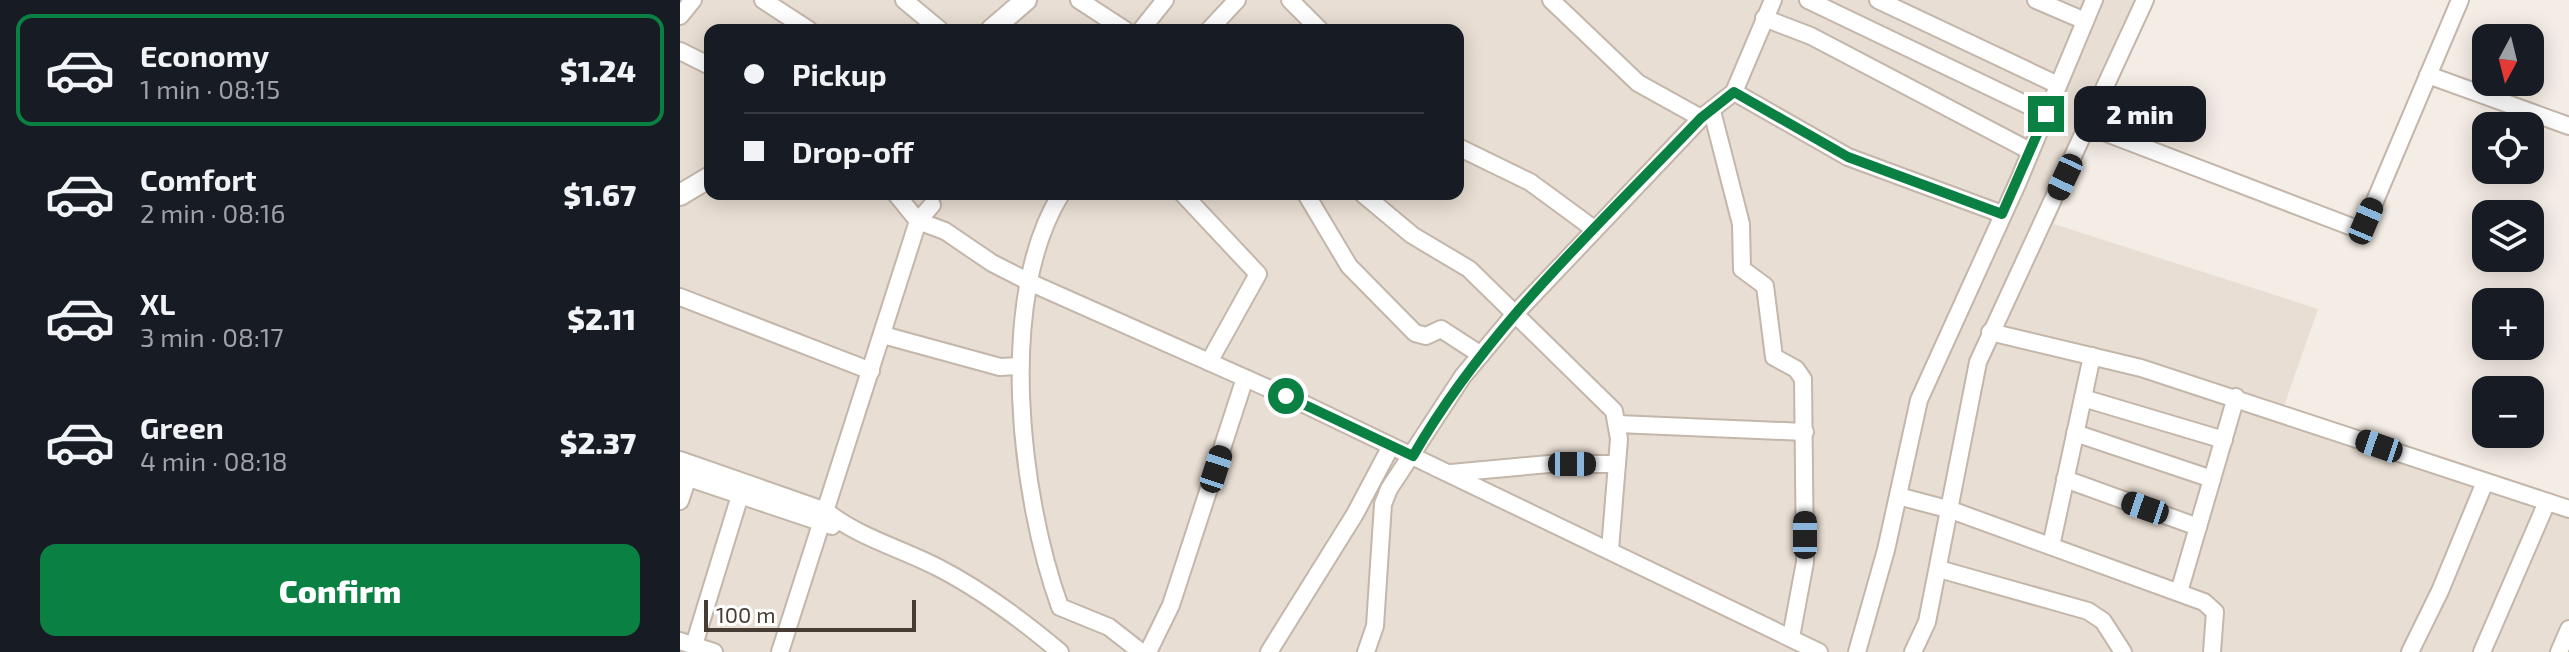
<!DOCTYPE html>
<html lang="en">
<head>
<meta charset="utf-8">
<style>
	body { margin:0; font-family:"Exo 2",sans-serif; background:#20242c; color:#f1f3f6; height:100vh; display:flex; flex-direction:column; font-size:30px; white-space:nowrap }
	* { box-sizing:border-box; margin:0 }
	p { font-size:26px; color:#9ea1a6 }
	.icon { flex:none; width:44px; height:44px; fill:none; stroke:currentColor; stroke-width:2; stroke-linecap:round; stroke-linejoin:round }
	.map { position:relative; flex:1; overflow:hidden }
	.panel { display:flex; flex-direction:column; background:#171b24; width:680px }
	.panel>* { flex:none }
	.guide { position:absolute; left:24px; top:24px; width:760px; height:176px; border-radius:16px; box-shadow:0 4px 20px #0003; display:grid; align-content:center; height:176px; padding:0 40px; background:#171b24 }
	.needle { width:52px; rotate:187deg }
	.controls { position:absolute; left:1792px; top:24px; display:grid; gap:16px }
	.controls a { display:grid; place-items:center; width:72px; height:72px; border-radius:16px; background:#171b24; box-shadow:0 4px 20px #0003; font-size:40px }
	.scale { position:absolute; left:24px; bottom:20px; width:212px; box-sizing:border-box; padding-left:8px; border:4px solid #473c34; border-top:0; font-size:22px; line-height:28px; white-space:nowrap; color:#473c34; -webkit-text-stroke:6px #fff; paint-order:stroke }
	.end { position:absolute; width:36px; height:36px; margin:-18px; border:10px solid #0b8043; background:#fff; box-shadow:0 0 0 4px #fff }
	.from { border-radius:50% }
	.bubble { position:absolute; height:56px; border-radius:16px; background:#171b24; box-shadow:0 4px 20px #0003; font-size:26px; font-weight:800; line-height:56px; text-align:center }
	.car { position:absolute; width:24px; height:48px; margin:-24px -12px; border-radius:10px; box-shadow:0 0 6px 2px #0007; background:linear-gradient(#222 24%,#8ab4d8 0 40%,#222 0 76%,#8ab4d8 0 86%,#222 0) }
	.guide b { display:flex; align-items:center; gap:28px; height:76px; font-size:30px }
	.guide b+b { border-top:2px solid #363941 }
	.guide i { width:20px; height:20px; background:#f1f3f6 }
	ul { padding:14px 0 0; list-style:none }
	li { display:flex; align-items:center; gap:24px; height:112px; margin:0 16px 12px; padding:0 24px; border:4px solid transparent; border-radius:16px }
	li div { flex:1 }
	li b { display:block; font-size:30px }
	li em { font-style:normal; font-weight:800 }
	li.on { border-color:#0b8043 }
	li>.icon { width:72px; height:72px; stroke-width:1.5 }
	.action { display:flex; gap:16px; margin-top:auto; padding:16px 40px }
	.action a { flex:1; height:92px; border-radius:16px; background:#0b8043; color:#fff; font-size:32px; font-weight:800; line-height:92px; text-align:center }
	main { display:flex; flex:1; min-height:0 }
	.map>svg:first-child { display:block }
	.residential { fill:#e8ded3; fill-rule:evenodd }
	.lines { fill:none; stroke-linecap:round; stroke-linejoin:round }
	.minor-casing { stroke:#c3b6aa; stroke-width:20 }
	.tertiary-casing { stroke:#c3b6aa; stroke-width:24 }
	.minor { stroke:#fff; stroke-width:16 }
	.tertiary { stroke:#fff; stroke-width:20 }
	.route { stroke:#0b8043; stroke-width:10 }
</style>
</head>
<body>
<main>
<section class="panel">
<ul>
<li class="on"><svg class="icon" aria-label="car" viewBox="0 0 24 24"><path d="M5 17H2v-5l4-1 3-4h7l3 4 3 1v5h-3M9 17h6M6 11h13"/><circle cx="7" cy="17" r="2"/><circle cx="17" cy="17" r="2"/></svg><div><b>Economy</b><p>1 min · 08:15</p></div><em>$1.24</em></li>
<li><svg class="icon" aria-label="car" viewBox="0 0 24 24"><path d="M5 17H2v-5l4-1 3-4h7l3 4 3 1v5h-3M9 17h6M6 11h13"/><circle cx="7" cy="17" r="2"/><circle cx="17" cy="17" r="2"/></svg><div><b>Comfort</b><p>2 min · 08:16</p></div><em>$1.67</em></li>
<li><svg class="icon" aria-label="car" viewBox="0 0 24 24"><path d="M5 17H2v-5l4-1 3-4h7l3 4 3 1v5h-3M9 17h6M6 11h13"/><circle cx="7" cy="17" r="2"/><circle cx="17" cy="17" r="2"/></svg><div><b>XL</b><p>3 min · 08:17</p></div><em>$2.11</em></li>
<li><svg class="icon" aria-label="car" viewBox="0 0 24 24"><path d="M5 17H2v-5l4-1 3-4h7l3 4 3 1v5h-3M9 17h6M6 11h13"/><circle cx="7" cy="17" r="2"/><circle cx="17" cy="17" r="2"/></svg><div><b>Green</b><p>4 min · 08:18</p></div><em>$2.37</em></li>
</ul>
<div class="action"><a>Confirm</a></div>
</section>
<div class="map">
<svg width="1889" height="652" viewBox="0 0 1889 652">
	<rect width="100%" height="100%" fill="#f4ede5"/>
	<path class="residential" d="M 0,0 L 1460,0 L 1374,224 L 1638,309 L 1599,420 L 1889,505 L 1889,652 L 0,652 ZM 30,30 L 778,30 L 778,194 L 30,194 Z"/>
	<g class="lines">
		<g class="minor-casing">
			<g id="minor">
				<path d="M 83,0 L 129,30"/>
				<path d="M 224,0 L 260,30"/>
				<path d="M 399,0 L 445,30"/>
				<path d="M 610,0 L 640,30"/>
				<path d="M 871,0 L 958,83 L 1021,118"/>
				<path d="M 1128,0 L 1366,114"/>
				<path d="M 1198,0 L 1378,85"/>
				<path d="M 1356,0 L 1405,21"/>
				<path d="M 0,16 L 13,0"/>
				<path d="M 1084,18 L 1131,36 L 1350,151"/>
				<path d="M 461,30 L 485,0"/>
				<path d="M 529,30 L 557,0"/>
				<path d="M 0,51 L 30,66"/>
				<path d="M 1748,75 L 1889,126"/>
				<path d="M 1054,92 L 1168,157 L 1322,214"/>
				<path d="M 1032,111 L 1061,224 L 1062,269 L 1085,286 L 1094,357 L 1116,369 L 1123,379 L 1125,562 L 1111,637"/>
				<path d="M 1408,126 L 1680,230 L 1684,227 L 1780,0"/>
				<path d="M 778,147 L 850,182 L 914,229"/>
				<path d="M 216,194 L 238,221 L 265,231 L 312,263 L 349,282 L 626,405 L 1139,652"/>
				<path d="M 381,194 C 316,299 340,496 380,607 L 429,627 L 461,652"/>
				<path d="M 503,194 L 578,274 L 529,362"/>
				<path d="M 626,194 L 669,266 L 735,333 L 746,336 L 761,329 L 801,355"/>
				<path d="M 683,194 L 732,235 L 789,269 L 934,411 L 939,439 L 930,550"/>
				<path d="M 0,297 L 191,371"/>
				<path d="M 1310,332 L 1461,368 L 1889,509"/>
				<path d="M 203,335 L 320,367 L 340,366"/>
				<path d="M 1403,398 L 1544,440"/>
				<path d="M 938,424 L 1125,432"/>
				<path d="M 1395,433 L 1532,479"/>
				<path d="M 0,460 L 146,511 C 178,537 220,548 257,567 C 302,590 342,620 380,652"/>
				<path d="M 771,473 L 869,464 L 937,464"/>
				<path d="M 0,475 L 152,526"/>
				<path d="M 1385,479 L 1518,527"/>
				<path d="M 1218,496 L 1271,510 L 1524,602 L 1535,612 L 1532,652"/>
				<path d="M 0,501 L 8,477"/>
				<path d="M 1371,546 L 1412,356"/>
				<path d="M 1259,569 L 1408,611 L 1423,621 L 1443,652"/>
				<path d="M 1499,592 L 1556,397"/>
				<path d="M 0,641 L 34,652"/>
				<path d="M 14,645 L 62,489"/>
				<path d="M 100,652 L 238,221 L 252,205"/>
				<path d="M 468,652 L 491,605 L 565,378"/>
				<path d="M 589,652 L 675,514 L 711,446"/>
				<path d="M 686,652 L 695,626 L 703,504 L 709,489 L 783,376 L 834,315 L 1021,118 L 1054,92 L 1093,0"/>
				<path d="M 1177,652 L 1206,550 L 1239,400 L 1338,182 L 1414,0"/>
				<path d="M 1233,652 L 1247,622 L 1298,362 L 1465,0"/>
				<path d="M 1730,652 L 1760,591 L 1805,482"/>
				<path d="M 1802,652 L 1867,502"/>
				<path d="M 1879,652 L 1889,629"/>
			</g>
		</g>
		<g class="tertiary-casing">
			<g id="tertiary">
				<path d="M 311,30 L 346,0"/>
				<path d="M 0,195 L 30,177"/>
			</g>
		</g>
		<use href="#minor" class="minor"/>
		<use href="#tertiary" class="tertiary"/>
	</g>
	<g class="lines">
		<path class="route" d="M 606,396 L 733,456 C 807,327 919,225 1021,118 L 1054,92 L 1168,157 L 1322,214 L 1366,114"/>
	</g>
</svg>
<div class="controls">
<a><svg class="needle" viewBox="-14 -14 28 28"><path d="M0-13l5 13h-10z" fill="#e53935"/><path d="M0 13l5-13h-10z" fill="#9ea1a6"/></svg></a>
<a><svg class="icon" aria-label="locate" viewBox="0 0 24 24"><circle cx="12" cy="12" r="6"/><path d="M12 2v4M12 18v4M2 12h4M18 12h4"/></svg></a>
<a><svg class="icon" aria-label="layers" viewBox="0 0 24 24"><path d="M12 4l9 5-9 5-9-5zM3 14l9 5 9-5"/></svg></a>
<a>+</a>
<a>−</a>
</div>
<div class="scale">100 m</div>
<i class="end from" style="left:606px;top:396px"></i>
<i class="end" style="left:1366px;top:114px"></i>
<div class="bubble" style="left:1394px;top:86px;width:132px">2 min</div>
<i class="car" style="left:1385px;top:177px;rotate:205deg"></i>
<i class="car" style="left:1686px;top:221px;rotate:23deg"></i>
<i class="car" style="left:1699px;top:446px;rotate:289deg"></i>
<i class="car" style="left:892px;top:464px;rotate:90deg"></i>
<i class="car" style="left:536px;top:469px;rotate:18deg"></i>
<i class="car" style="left:1465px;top:508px;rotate:289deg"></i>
<i class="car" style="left:1125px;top:535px;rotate:0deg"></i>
<div class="guide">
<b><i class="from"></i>Pickup</b>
<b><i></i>Drop-off</b>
</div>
</div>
</main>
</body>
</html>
